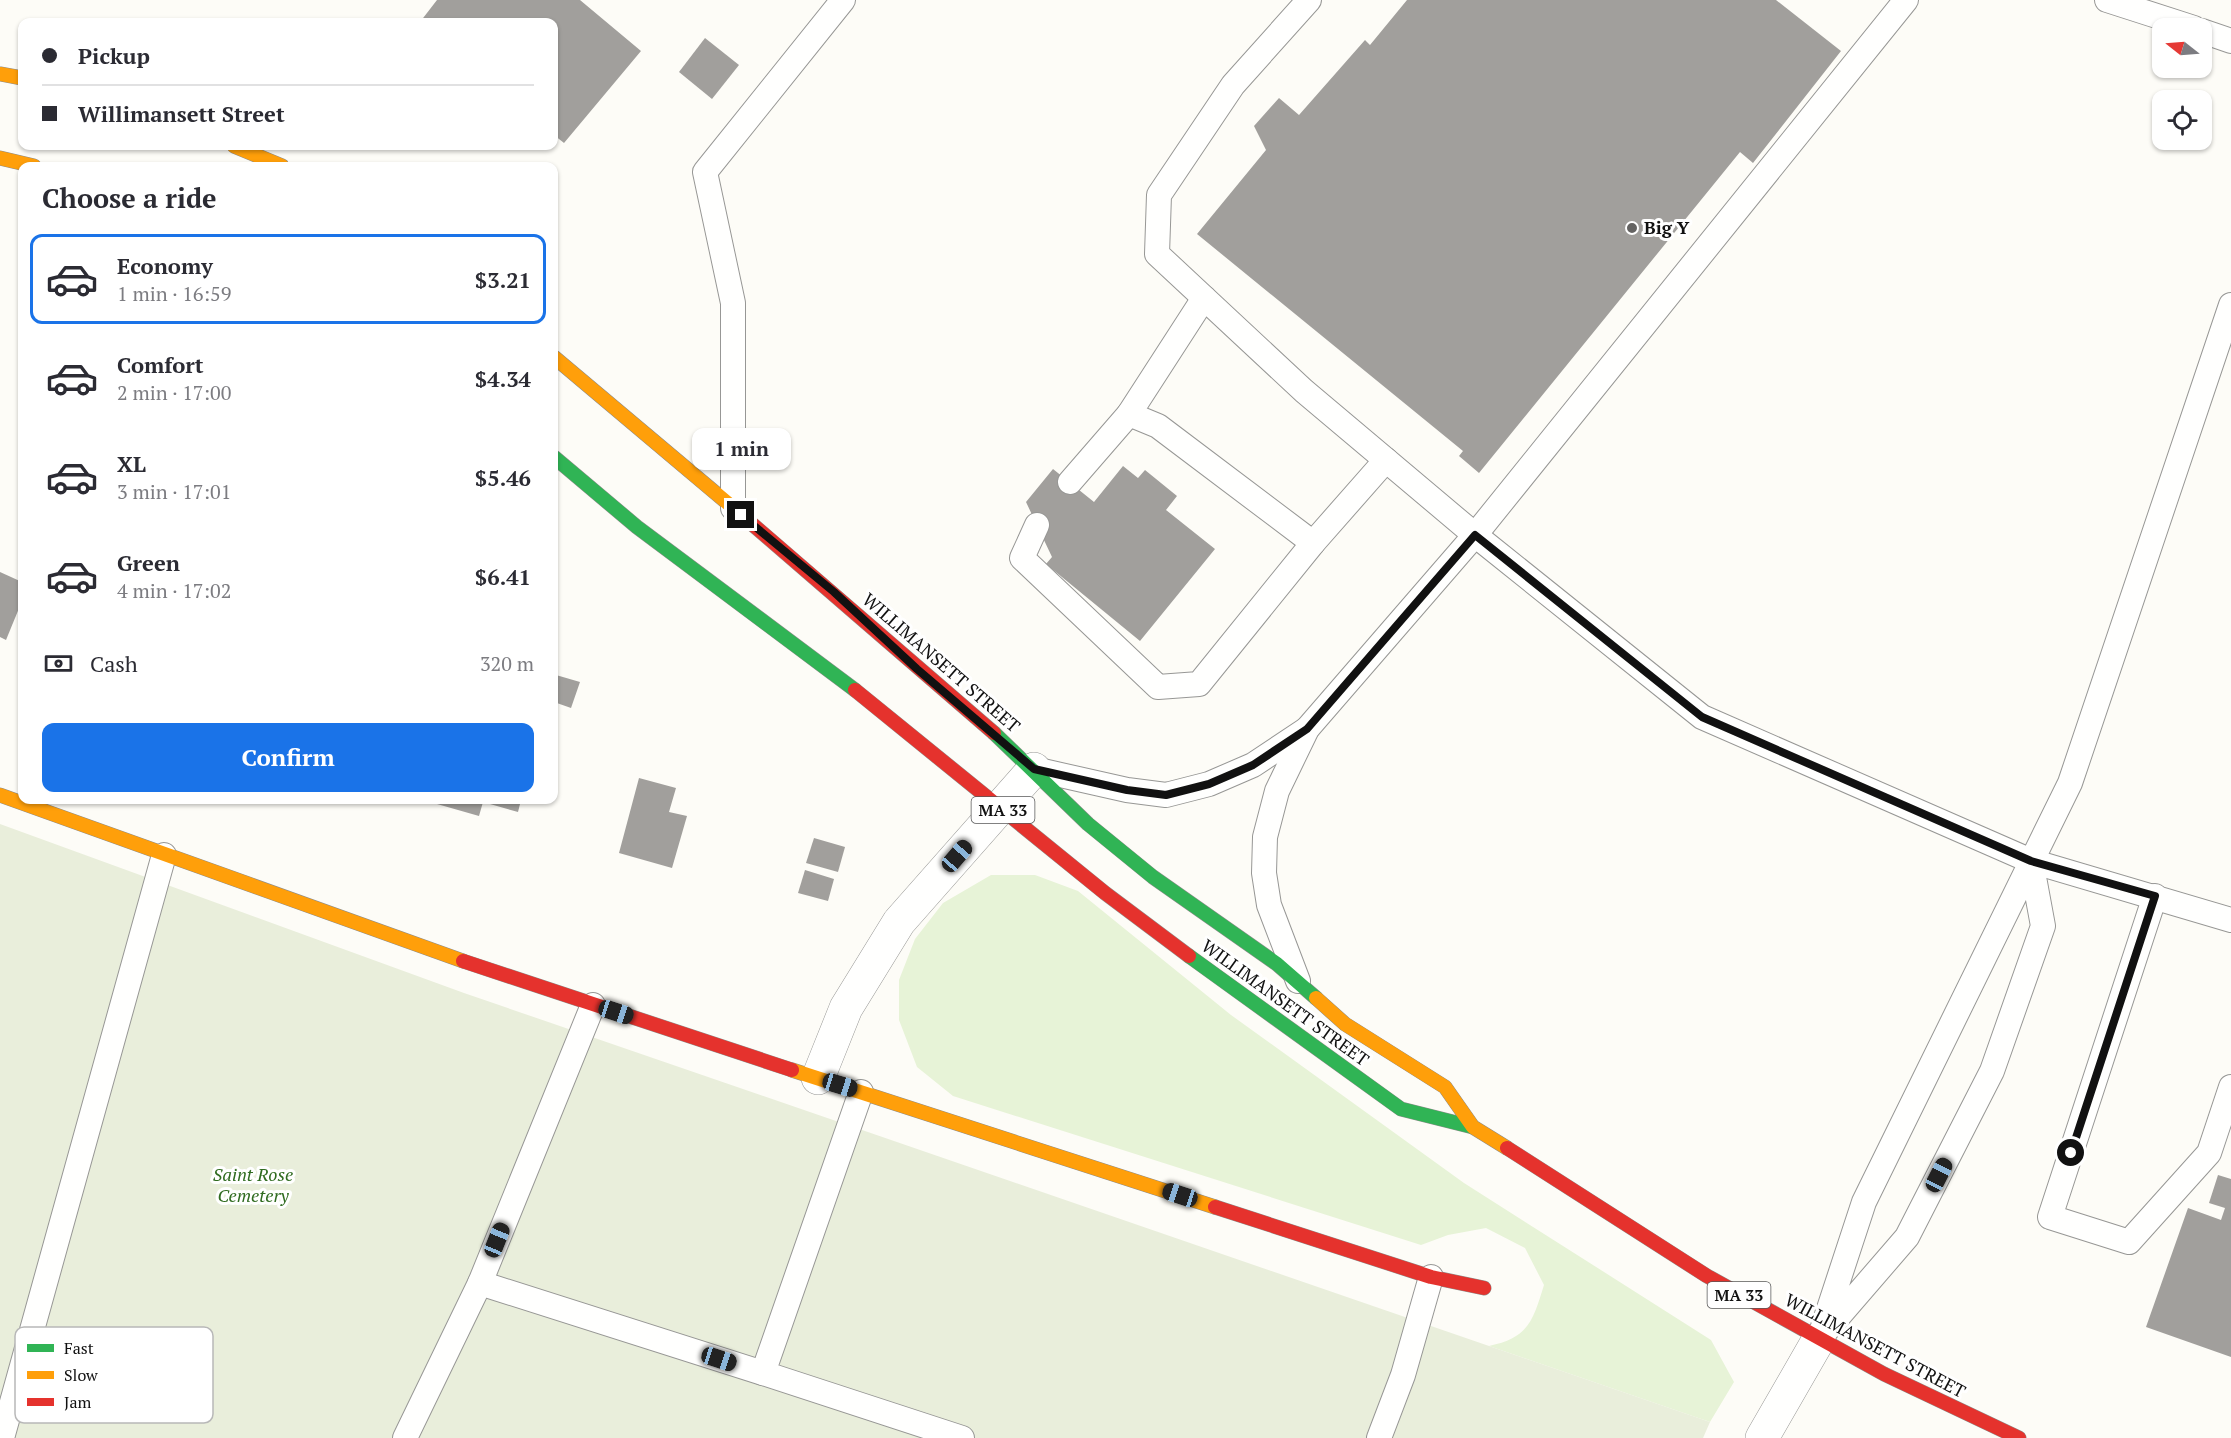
<!DOCTYPE html>
<html lang="en">
<head>
<meta charset="utf-8">
<style>
	body { margin:0; font-family:"PT Serif",serif; background:#f2f2f3; color:#2b2b33; height:100vh; display:flex; flex-direction:column; font-size:22px; white-space:nowrap }
	* { box-sizing:border-box; margin:0 }
	p { font-size:20px; color:#7c7c81 }
	.icon { flex:none; width:33px; height:33px; fill:none; stroke:currentColor; stroke-width:2; stroke-linecap:round; stroke-linejoin:round }
	.map { position:relative; flex:1; overflow:hidden }
	.panel { position:absolute; left:18px; top:162px; width:540px; height:642px; display:flex; flex-direction:column; background:#fff; border-radius:12px; box-shadow:0 2px 4px #0004 }
	.panel>* { flex:none }
	.banner { position:absolute; left:18px; top:18px; width:540px; height:132px; border-radius:12px; box-shadow:0 2px 4px #0004; display:grid; align-content:center; height:132px; padding:0 24px; background:#fff }
	.needle { width:39px; rotate:287deg }
	.tools { position:absolute; left:2152px; top:18px; display:grid; gap:12px }
	.tools a { display:grid; place-items:center; width:60px; height:60px; border-radius:12px; background:#fff; box-shadow:0 2px 4px #0004; font-size:30px }
	.end { position:absolute; width:27px; height:27px; margin:-14px; border:8px solid #111; background:#fff; box-shadow:0 0 0 3px #fff }
	.from { border-radius:50% }
	.bubble { position:absolute; height:42px; border-radius:12px; background:#fff; box-shadow:0 2px 4px #0004; font-size:20px; font-weight:700; line-height:42px; text-align:center }
	.car { position:absolute; width:18px; height:36px; margin:-18px -9px; border-radius:8px; box-shadow:0 0 4px 2px #0007; background:linear-gradient(#222 24%,#8ab4d8 0 40%,#222 0 76%,#8ab4d8 0 86%,#222 0) }
	.banner b { display:flex; align-items:center; gap:21px; height:57px; font-size:22px }
	.banner b+b { border-top:2px solid #e1e1e2 }
	.banner i { width:15px; height:15px; background:#2b2b33 }
	ul { padding:0; list-style:none }
	li { display:flex; align-items:center; gap:18px; height:90px; margin:0 12px 9px; padding:0 12px; border:3px solid transparent; border-radius:12px }
	li div { flex:1 }
	li b { display:block; font-size:22px }
	li em { font-style:normal; font-weight:700 }
	li.current { border-color:#1a73e8 }
	li>.icon { width:54px; height:54px; stroke-width:1.5 }
	h2 { padding:0 24px; font-size:27px; line-height:72px }
	.pay { display:flex; align-items:center; gap:15px; height:66px; padding:0 24px; font-size:22px }
	.pay p { margin-inline-start:auto }
	.cta { display:flex; gap:12px; margin-top:auto; padding:12px 24px }
	.cta a { flex:1; height:69px; border-radius:12px; background:#1a73e8; color:#fff; font-size:24px; font-weight:700; line-height:69px; text-align:center }
	.map>svg:first-child { display:block }
	.green { fill:#e7f3d7 }
	.cemetery { fill:#e9eedb }
	.building { fill:#a19f9c }
	.lines { fill:none; stroke-linecap:round; stroke-linejoin:round }
	.lane-casing { stroke:#979795; stroke-width:26 }
	.street-casing { stroke:#979795; stroke-width:34 }
	.fast-casing { stroke:#8e8d8b; stroke-width:15 }
	.slow-casing { stroke:#8e8d8b; stroke-width:15 }
	.jam-casing { stroke:#8e8d8b; stroke-width:15 }
	.lane { stroke:#fffffe; stroke-width:24 }
	.street { stroke:#fffffe; stroke-width:33 }
	.fast { stroke:#30b455; stroke-width:14 }
	.slow { stroke:#ff9f0a; stroke-width:14 }
	.jam { stroke:#e5322d; stroke-width:14 }
	.route { stroke:#111; stroke-width:8 }
	.poi-dot { fill:#646362; stroke:#fff; stroke-width:2 }
	.labels { text-anchor:middle; stroke-width:6; stroke-linejoin:round; paint-order:stroke }
	.shield { fill:#fff; stroke:#585858; stroke-width:1.5 }
	.shield-label { font-size:16px; font-weight:bold; fill:#111 }
	.poi-label { font-size:18px; font-weight:bold; fill:#111; stroke:#fff; text-anchor:start }
	.street-label { font-size:18px; fill:#111; stroke:#fff }
	.park-label { font-size:18px; font-style:italic; fill:#2f6b1f; stroke:#fff }
	.key { fill:#fff; stroke:#b8b8b8; stroke-width:1.5 }
	.key-label { font-size:16px; fill:#111 }
</style>
</head>
<body>
<div class="map">
<svg width="2231" height="1438" viewBox="0 0 2231 1438">
	<rect width="100%" height="100%" fill="#fdfcf7"/>
	<path class="green" d="M 991,875 L 1035,875 L 1078,891 L 1231,1015 L 1464,1183 L 1711,1340 L 1734,1382 L 1710,1422 L 1489,1346 C 1529,1338 1533,1320 1544,1285 L 1525,1248 L 1486,1228 L 1448,1235 L 1421,1245 L 953,1096 L 917,1067 L 899,1020 L 899,980 L 915,939 L 943,903 Z"/>
	<path class="cemetery" d="M 0,824 L 464,993 L 1710,1422 L 1703,1438 L 0,1438 Z"/>
	<g class="building">
		<path d="M 437,0 L 580,0 L 641,51 L 564,143 L 554,135 L 554,22 L 420,22 Z"/>
		<path d="M 1407,0 L 1776,0 L 1841,51 L 1753,163 L 1740,152 L 1479,473 L 1459,456 L 1463,451 L 1197,234 L 1266,150 L 1254,126 L 1279,98 L 1299,115 L 1365,40 L 1370,45 Z"/>
		<path d="M 705,38 L 739,65 L 712,99 L 679,72 Z"/>
		<path d="M 1123,466 L 1138,478 L 1145,470 L 1177,496 L 1166,510 L 1215,549 L 1140,641 L 1046,564 L 1052,557 L 1026,502 L 1053,469 L 1094,502 Z"/>
		<path d="M 0,572 L 22,582 L 22,601 L 6,640 L 0,637 Z"/>
		<path d="M 556,675 L 580,682 L 571,708 L 554,702 Z"/>
		<path d="M 639,778 L 676,788 L 669,812 L 687,816 L 672,868 L 619,853 Z"/>
		<path d="M 438,800 L 521,800 L 518,812 L 483,802 L 479,816 L 437,804 Z"/>
		<path d="M 814,838 L 845,847 L 838,872 L 806,863 Z"/>
		<path d="M 805,870 L 834,879 L 828,901 L 798,893 Z"/>
		<path d="M 2218,1175 L 2231,1179 L 2231,1357 L 2146,1327 L 2188,1208 L 2221,1220 L 2225,1208 L 2209,1203 Z"/>
	</g>
	<g class="lines">
		<g class="lane-casing">
			<g id="lane">
				<path d="M 1309,0 L 1233,85 L 1159,195 L 1157,254 L 1304,391 L 1475,535 L 1702,717 L 2031,861 L 2231,920"/>
				<path d="M 2107,0 L 2194,28"/>
				<path d="M 2202,31 L 2231,41"/>
				<path d="M 1129,414 L 1158,426 L 1313,543"/>
				<path d="M 1070,482 L 1129,414 L 1204,298"/>
				<path d="M 733,508 L 733,303 L 705,172 L 843,0"/>
				<path d="M 1037,525 L 1022,558 L 1158,687 L 1199,684 L 1313,543 L 1386,460"/>
				<path d="M 1034,769 L 1127,790 L 1166,795 L 1209,784 L 1253,765 L 1307,729"/>
				<path d="M 2031,861 L 2043,926 L 1992,1071 L 1907,1237 L 1819,1339 L 1864,1202 L 2070,783 L 2231,305"/>
				<path d="M 2155,896 L 2050,1217 L 2129,1242 L 2209,1153 L 2231,1087"/>
				<path d="M 1298,981 L 1269,905 L 1264,873 L 1265,837 L 1277,791 L 1307,729 L 1475,535 L 1906,0"/>
				<path d="M 861,1092 L 763,1373 L 962,1438"/>
				<path d="M 480,1283 L 763,1373"/>
				<path d="M 2,1438 L 164,855"/>
				<path d="M 405,1438 L 480,1283 L 593,1005"/>
				<path d="M 1379,1438 L 1403,1375 L 1431,1277"/>
			</g>
		</g>
		<g class="street-casing">
			<g id="street">
				<path d="M 818,1078 L 846,1008 L 899,922 L 1034,769"/>
				<path d="M 1762,1438 L 1819,1339"/>
			</g>
		</g>
		<g class="fast-casing">
			<g id="fast">
				<path d="M 554,457 L 637,527 L 855,690"/>
				<path d="M 994,733 L 1088,824 L 1153,877 L 1277,964 L 1316,998"/>
				<path d="M 1189,956 L 1401,1109 L 1473,1127"/>
			</g>
		</g>
		<g class="slow-casing">
			<g id="slow">
				<path d="M 0,74 L 22,78"/>
				<path d="M 234,146 L 282,166"/>
				<path d="M 0,158 L 34,166"/>
				<path d="M 554,357 L 737,511"/>
				<path d="M 0,795 L 463,961"/>
				<path d="M 1316,998 L 1345,1024 L 1445,1087 L 1473,1127 L 1507,1148"/>
				<path d="M 792,1070 L 1215,1207"/>
			</g>
		</g>
		<g class="jam-casing">
			<g id="jam">
				<path d="M 737,511 L 994,733"/>
				<path d="M 855,690 L 1105,893 L 1189,956"/>
				<path d="M 463,961 L 792,1070"/>
				<path d="M 1507,1148 L 1707,1276 L 1884,1374 L 2019,1438"/>
				<path d="M 1215,1207 L 1431,1277 L 1484,1288"/>
			</g>
		</g>
		<use href="#lane" class="lane"/>
		<use href="#street" class="street"/>
		<use href="#fast" class="fast"/>
		<use href="#slow" class="slow"/>
		<use href="#jam" class="jam"/>
	</g>
	<g class="lines">
		<path class="route" d="M 741,515 L 834,592 L 917,669 L 1034,769 L 1127,790 L 1166,795 L 1209,784 L 1253,765 L 1307,729 L 1475,535 L 1702,717 L 2031,861 L 2155,896 L 2071,1153"/>
	</g>
	<circle class="poi-dot" cx="1632" cy="228" r="6"/>
	<g class="labels">
		<g class="shield">
			<rect x="971.5" y="797" width="63" height="26" rx="4.5"/>
			<rect x="1707.5" y="1282" width="63" height="26" rx="4.5"/>
		</g>
		<g class="shield-label">
			<text x="1003" y="816">MA 33</text>
			<text x="1739" y="1301">MA 33</text>
		</g>
		<g class="poi-label">
			<text x="1644" y="234">Big Y</text>
		</g>
		<g class="street-label">
			<text transform="translate(941 663) rotate(41)" y="6">WILLIMANSETT STREET</text>
			<text transform="translate(1285 1003) rotate(36)" y="6">WILLIMANSETT STREET</text>
			<text transform="translate(1875 1346) rotate(28)" y="6">WILLIMANSETT STREET</text>
		</g>
		<g class="park-label">
			<text x="253" y="1181">Saint Rose<tspan x="253" dy="21">Cemetery</tspan></text>
		</g>
	</g>
	<rect x="15" y="1327" width="198" height="96" rx="9" class="key"/>
	<rect x="27" y="1344" width="27" height="8" fill="#30b455"/>
	<rect x="27" y="1371" width="27" height="8" fill="#ff9f0a"/>
	<rect x="27" y="1398" width="27" height="8" fill="#e5322d"/>
	<g class="key-label">
		<text x="64" y="1354">Fast</text>
		<text x="64" y="1381">Slow</text>
		<text x="64" y="1408">Jam</text>
	</g>
</svg>
<div class="tools">
<a><svg class="needle" viewBox="-14 -14 28 28"><path d="M0-13l5 13h-10z" fill="#e53935"/><path d="M0 13l5-13h-10z" fill="#7c7c81"/></svg></a>
<a><svg class="icon" aria-label="locate" viewBox="0 0 24 24"><circle cx="12" cy="12" r="6"/><path d="M12 2v4M12 18v4M2 12h4M18 12h4"/></svg></a>
</div>
<i class="end from" style="left:2071px;top:1153px"></i>
<i class="end" style="left:741px;top:515px"></i>
<div class="bubble" style="left:692px;top:428px;width:99px">1 min</div>
<i class="car" style="left:957px;top:856px;rotate:41deg"></i>
<i class="car" style="left:616px;top:1012px;rotate:108deg"></i>
<i class="car" style="left:840px;top:1085px;rotate:107deg"></i>
<i class="car" style="left:1939px;top:1175px;rotate:27deg"></i>
<i class="car" style="left:1180px;top:1195px;rotate:288deg"></i>
<i class="car" style="left:497px;top:1240px;rotate:22deg"></i>
<i class="car" style="left:719px;top:1359px;rotate:108deg"></i>
<div class="banner">
<b><i class="from"></i>Pickup</b>
<b><i></i>Willimansett Street</b>
</div>
<section class="panel">
<h2>Choose a ride</h2>
<ul>
<li class="current"><svg class="icon" aria-label="car" viewBox="0 0 24 24"><path d="M5 17H2v-5l4-1 3-4h7l3 4 3 1v5h-3M9 17h6M6 11h13"/><circle cx="7" cy="17" r="2"/><circle cx="17" cy="17" r="2"/></svg><div><b>Economy</b><p>1 min · 16:59</p></div><em>$3.21</em></li>
<li><svg class="icon" aria-label="car" viewBox="0 0 24 24"><path d="M5 17H2v-5l4-1 3-4h7l3 4 3 1v5h-3M9 17h6M6 11h13"/><circle cx="7" cy="17" r="2"/><circle cx="17" cy="17" r="2"/></svg><div><b>Comfort</b><p>2 min · 17:00</p></div><em>$4.34</em></li>
<li><svg class="icon" aria-label="car" viewBox="0 0 24 24"><path d="M5 17H2v-5l4-1 3-4h7l3 4 3 1v5h-3M9 17h6M6 11h13"/><circle cx="7" cy="17" r="2"/><circle cx="17" cy="17" r="2"/></svg><div><b>XL</b><p>3 min · 17:01</p></div><em>$5.46</em></li>
<li><svg class="icon" aria-label="car" viewBox="0 0 24 24"><path d="M5 17H2v-5l4-1 3-4h7l3 4 3 1v5h-3M9 17h6M6 11h13"/><circle cx="7" cy="17" r="2"/><circle cx="17" cy="17" r="2"/></svg><div><b>Green</b><p>4 min · 17:02</p></div><em>$6.41</em></li>
</ul>
<div class="pay"><svg class="icon" aria-label="cash" viewBox="0 0 24 24"><path d="M3 7h18v10H3z"/><circle cx="12" cy="12" r="2"/></svg>Cash<p>320 m</p></div>
<div class="cta"><a>Confirm</a></div>
</section>
</div>
</body>
</html>
